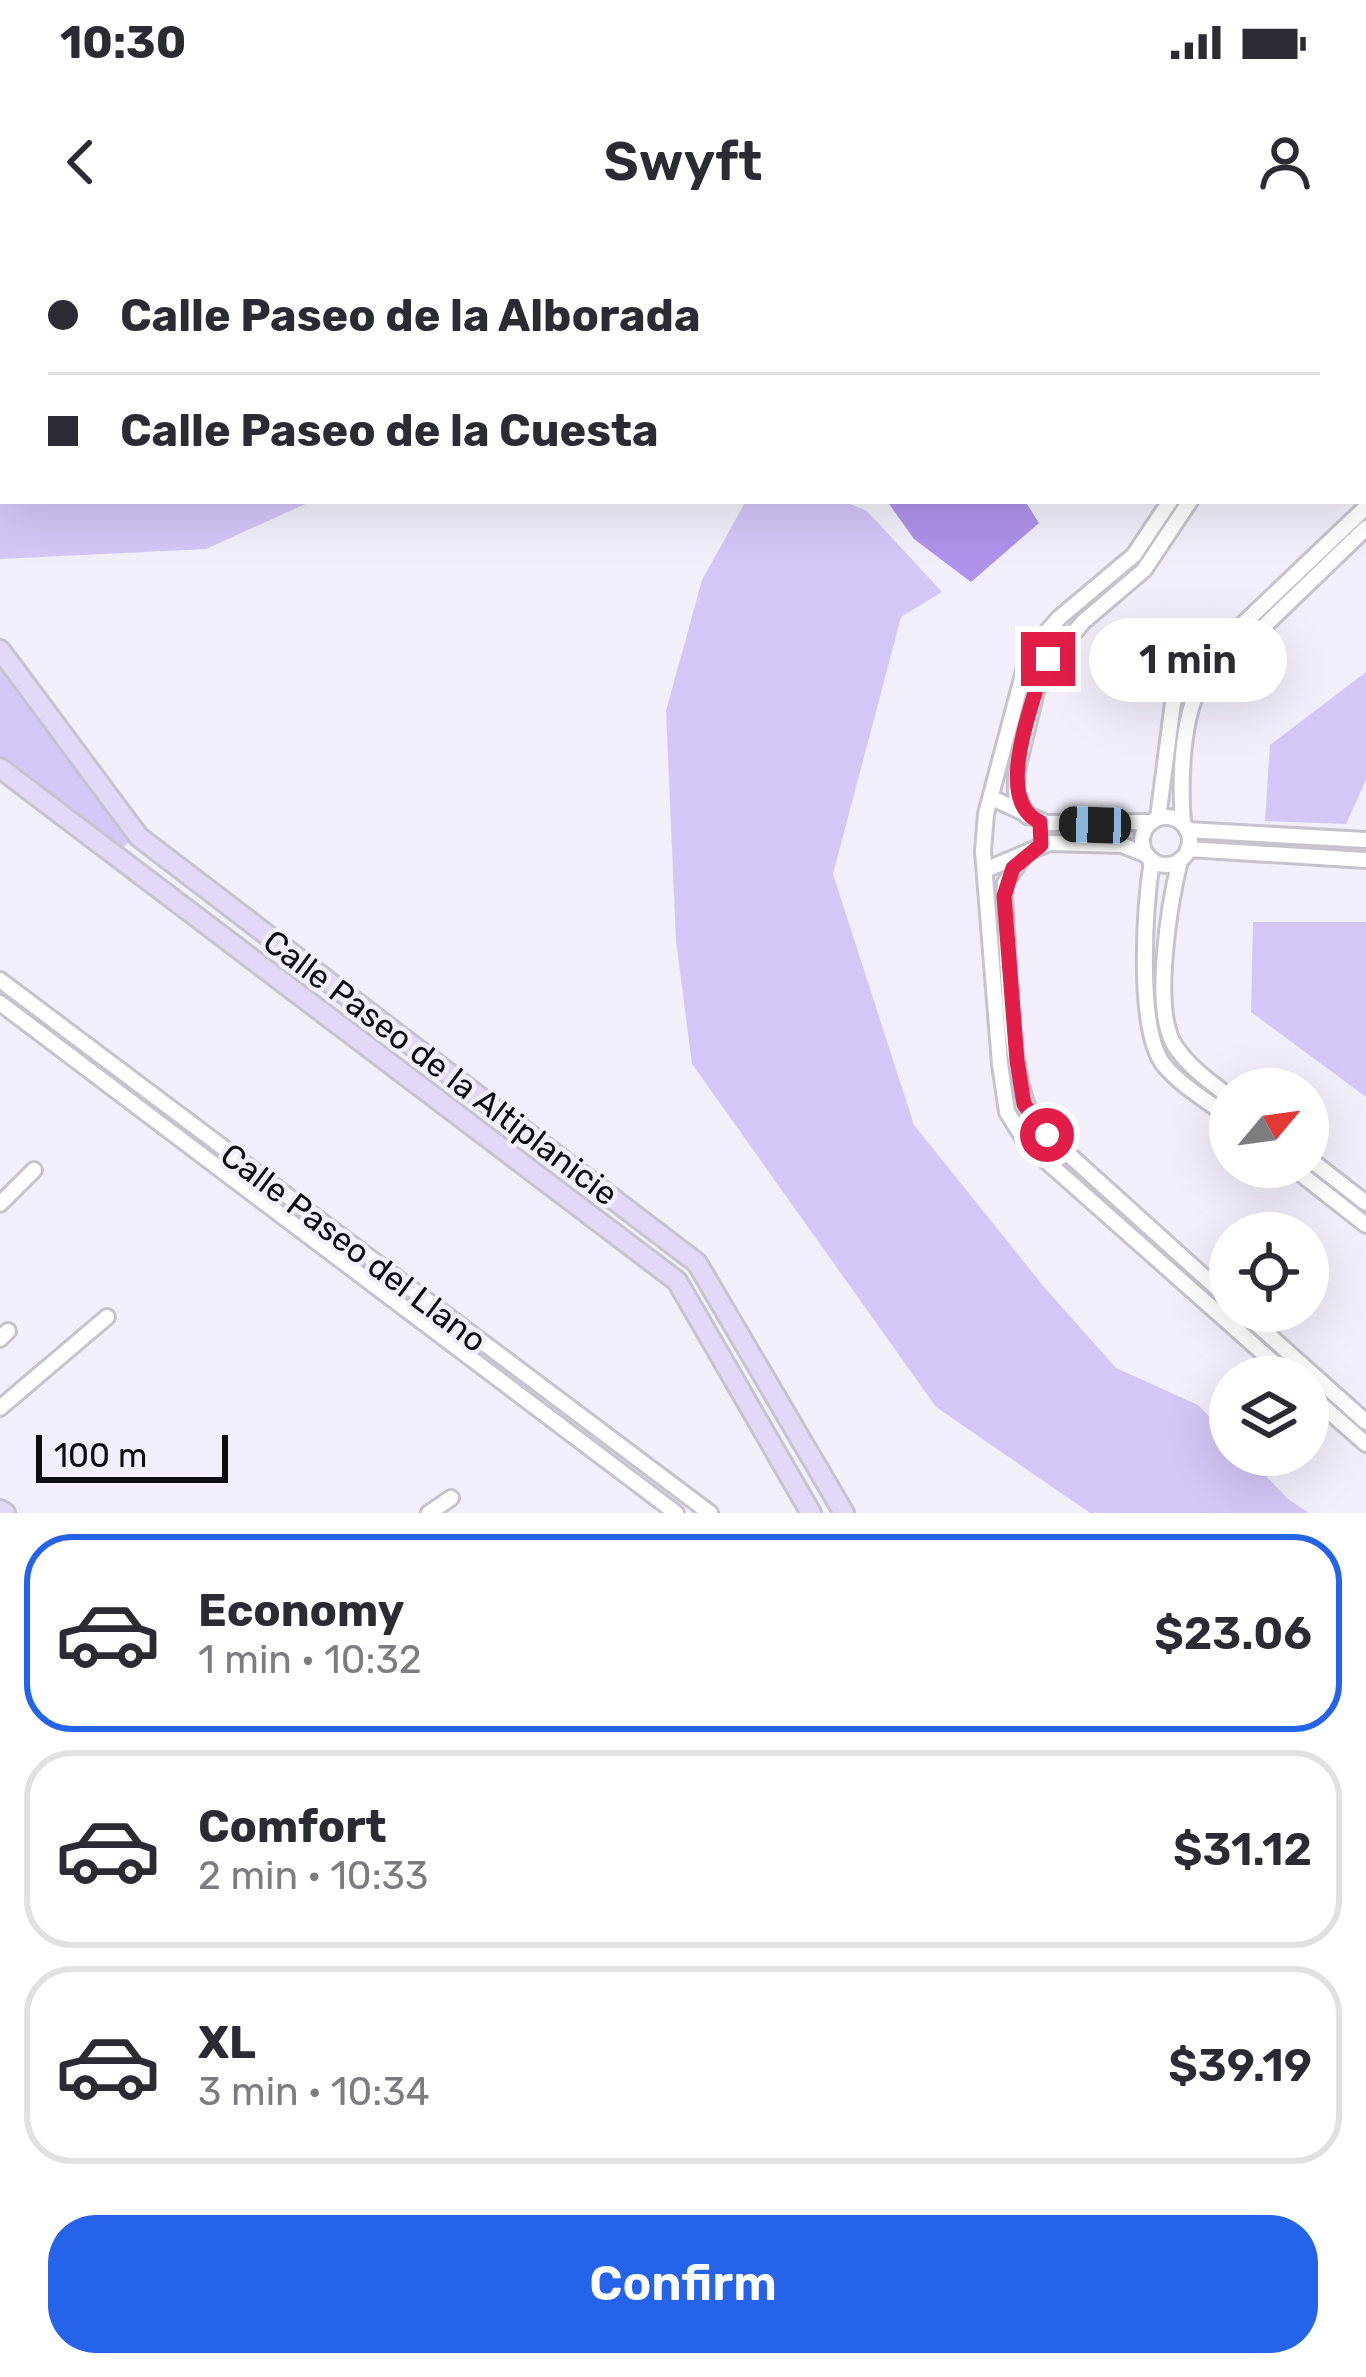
<!DOCTYPE html>
<html lang="en">
<head>
<meta charset="utf-8">
<style>
	body { margin:0; font-family:Rubik,sans-serif; background:#f2f2f3; color:#2b2b33; height:100vh; display:flex; flex-direction:column; font-size:45px; white-space:nowrap }
	* { box-sizing:border-box; margin:0 }
	p { font-size:39px; color:#7c7c81 }
	.icon { flex:none; width:66px; height:66px; fill:none; stroke:currentColor; stroke-width:2; stroke-linecap:round; stroke-linejoin:round }
	.map { position:relative; height:1273px; overflow:hidden }
	.details { display:flex; flex-direction:column; background:#fff; flex:1 }
	.details>* { flex:none }
	.top-card { position:absolute; left:0px; top:0px; width:1368px; height:264px; box-shadow:0 12px 48px #0002; display:grid; align-content:center; height:264px; padding:0 48px; background:#fff }
	.needle { width:78px; rotate:61deg }
	.buttons { position:absolute; left:1209px; top:828px; display:grid; gap:24px }
	.buttons a { display:grid; place-items:center; width:120px; height:120px; border-radius:50%; background:#fff; box-shadow:0 12px 48px #0002; font-size:60px }
	.scale { position:absolute; left:36px; bottom:30px; width:192px; box-sizing:border-box; padding-left:12px; border:6px solid #0e0d11; border-top:0; font-size:33px; line-height:42px; white-space:nowrap; color:#0e0d11; -webkit-text-stroke:9px #f2effa; paint-order:stroke }
	.end { position:absolute; width:54px; height:54px; margin:-27px; border:15px solid #e11d48; background:#fff; box-shadow:0 0 0 6px #fff }
	.from { border-radius:50% }
	.bubble { position:absolute; height:84px; border-radius:42px; background:#fff; box-shadow:0 12px 48px #0002; font-size:39px; font-weight:600; line-height:84px; text-align:center }
	.car { position:absolute; width:36px; height:72px; margin:-36px -18px; border-radius:15px; box-shadow:0 0 9px 3px #0007; background:linear-gradient(#222 24%,#8ab4d8 0 40%,#222 0 76%,#8ab4d8 0 86%,#222 0) }
	.top-card b { display:flex; align-items:center; gap:42px; height:114px; font-size:45px }
	.top-card b+b { border-top:3px solid #e1e1e2 }
	.top-card i { width:30px; height:30px; background:#2b2b33 }
	ul { padding:21px 0 0; list-style:none }
	li { display:flex; align-items:center; gap:36px; height:198px; margin:0 24px 18px; padding:0 24px; border:6px solid #e1e1e2; border-radius:48px }
	li div { flex:1 }
	li b { display:block; font-size:45px }
	li em { font-style:normal; font-weight:600 }
	li.active { border-color:#2563eb }
	li>.icon { width:108px; height:108px; stroke-width:1.5 }
	.primary-button { display:flex; gap:24px; margin-top:auto; padding:24px 48px }
	.primary-button a { flex:1; height:138px; border-radius:48px; background:#2563eb; color:#fff; font-size:48px; font-weight:600; line-height:138px; text-align:center }
	.status { display:flex; justify-content:space-between; align-items:center; height:84px; padding:0 60px; background:#fff; direction:ltr }
	.status svg { height:33px; fill:currentColor }
	header { display:flex; justify-content:space-between; align-items:center; height:156px; padding:0 48px; background:#fff; font-size:54px; font-weight:600 }
	.map>svg:first-child { display:block }
	.green { fill:#d4c6f7 }
	.water { fill:#af92eb }
	.lines { fill:none; stroke-linecap:round; stroke-linejoin:round }
	.street-casing { stroke:#c6c3cd; stroke-width:20 }
	.secondary-casing { stroke:#c6c3cd; stroke-width:24 }
	.street { stroke:#fff; stroke-width:14 }
	.secondary { stroke:#e4d8f9; stroke-width:18 }
	.route { stroke:#e11d48; stroke-width:15 }
	.labels { text-anchor:middle; stroke-width:9; stroke-linejoin:round; paint-order:stroke }
	.street-label { font-size:33px; fill:#0e0d11; stroke:#f2effa }
</style>
</head>
<body>
<div class="status"><b>10:30</b><svg viewBox="0 0 49 12"><path d="M0 12V9h3v3zM5 12V6h3v6zM10 12V3h3v9zM15 12V0h3v12zM26 1h20v11H26zM47 4h2v5h-2z"/></svg></div>
<header><svg class="icon" aria-label="back" viewBox="0 0 24 24"><path d="M15 5l-7 7 7 7"/></svg>Swyft<svg class="icon" aria-label="person" viewBox="0 0 24 24"><circle cx="12" cy="8" r="4"/><path d="M4 21q1-7 8-7t8 7"/></svg></header>
<div class="map">
<svg width="1366" height="1273" viewBox="0 0 1366 1273">
	<rect width="100%" height="100%" fill="#f2effa"/>
	<g class="green">
		<path d="M 0,145 L 3,261 L 312,261 L 206,309 L 0,319 Z"/>
		<path d="M 746,261 L 843,261 L 867,271 L 942,352 L 901,377 L 833,634 L 914,885 L 1044,1047 L 1116,1128 L 1198,1165 L 1230,1198 L 1230,1215 L 1246,1215 L 1288,1259 L 1309,1273 L 1090,1273 L 936,1167 L 692,824 L 676,701 L 666,471 L 702,340 Z"/>
		<path d="M 0,423 L 132,597 L 121,611 L 0,519 Z"/>
		<path d="M 1366,432 L 1366,540 L 1346,584 L 1265,581 L 1270,505 Z"/>
		<path d="M 1253,682 L 1366,682 L 1366,857 L 1251,772 Z"/>
	</g>
	<path class="water" d="M 887,261 L 1027,264 L 1039,283 L 971,342 L 914,299 Z"/>
	<g class="lines">
		<g class="street-casing">
			<g id="street">
				<path d="M 253,3 L 260,0"/>
				<path d="M 291,3 L 298,0"/>
				<path d="M 0,16 L 3,17"/>
				<path d="M 0,32 L 3,33"/>
				<path d="M 1365,58 L 1366,57"/>
				<path d="M 1365,83 L 1366,82"/>
				<path d="M 1170,261 L 1134,315 L 1059,378 L 1029,412 L 986,574 L 983,611 L 1000,824 L 1007,872 L 1027,904 L 1290,1137"/>
				<path d="M 992,558 L 1046,583 L 1152,582"/>
				<path d="M 1027,576 L 1016,554 L 1016,534 L 1041,431 L 1083,382 L 1144,330 L 1190,261"/>
				<circle cx="1166" cy="601" r="24"/>
				<path d="M 1158,578 L 1173,463 L 1179,445 L 1366,267"/>
				<path d="M 1183,584 C 1180,544 1181,489 1197,451 L 1366,288"/>
				<path d="M 1187,590 L 1366,600"/>
				<path d="M 1188,609 L 1366,620"/>
				<path d="M 1023,617 L 1005,643 L 1004,656 C 1009,719 1006,831 1035,884 L 1230,1060"/>
				<path d="M 1152,620 C 1145,666 1136,789 1164,825 C 1180,845 1209,862 1230,878"/>
				<path d="M 1180,620 C 1170,661 1151,770 1175,806 C 1189,827 1210,842 1230,857"/>
				<path d="M 985,630 L 1049,603 L 1122,605 L 1147,615"/>
				<path d="M 0,740 L 710,1273"/>
				<path d="M 0,763 L 676,1273"/>
				<path d="M 1308,918 L 1366,963"/>
				<path d="M 1292,927 L 1366,985"/>
				<path d="M 0,964 L 34,930"/>
				<path d="M 1242,1071 L 1366,1182"/>
				<path d="M 0,1099 L 8,1091"/>
				<path d="M 1308,1153 L 1366,1204"/>
				<path d="M 0,1168 L 107,1077"/>
				<path d="M 429,1273 L 451,1258"/>
			</g>
		</g>
		<g class="secondary-casing">
			<g id="secondary">
				<path d="M 0,410 L 139,597 L 697,1023 L 844,1273"/>
				<path d="M 0,528 L 677,1041 L 811,1273"/>
				<path d="M 0,1270 L 5,1273"/>
			</g>
		</g>
		<use href="#street" class="street"/>
		<use href="#secondary" class="secondary"/>
	</g>
	<g class="lines">
		<path class="route" d="M 1047,895 L 1024,864 L 1017,821 L 1004,656 L 1013,628 L 1041,605 L 1040,582 C 993,561 1032,470 1041,431 L 1048,419"/>
	</g>
	<g class="labels">
		<g class="street-label">
			<text transform="translate(441 827) rotate(37)" y="12">Calle Paseo de la Altiplanicie</text>
			<text transform="translate(354 1007) rotate(37)" y="12">Calle Paseo del Llano</text>
		</g>
	</g>
</svg>
<div class="buttons">
<a><svg class="needle" viewBox="-14 -14 28 28"><path d="M0-13l5 13h-10z" fill="#e53935"/><path d="M0 13l5-13h-10z" fill="#7c7c81"/></svg></a>
<a><svg class="icon" aria-label="locate" viewBox="0 0 24 24"><circle cx="12" cy="12" r="6"/><path d="M12 2v4M12 18v4M2 12h4M18 12h4"/></svg></a>
<a><svg class="icon" aria-label="layers" viewBox="0 0 24 24"><path d="M12 4l9 5-9 5-9-5zM3 14l9 5 9-5"/></svg></a>
</div>
<div class="scale">100 m</div>
<i class="end from" style="left:1047px;top:895px"></i>
<i class="end" style="left:1048px;top:419px"></i>
<div class="bubble" style="left:1089px;top:378px;width:198px">1 min</div>
<i class="car" style="left:1095px;top:585px;rotate:272deg"></i>
<div class="top-card">
<b><i class="from"></i>Calle Paseo de la Alborada</b>
<b><i></i>Calle Paseo de la Cuesta</b>
</div>
</div>
<section class="details">
<ul>
<li class="active"><svg class="icon" aria-label="car" viewBox="0 0 24 24"><path d="M5 17H2v-5l4-1 3-4h7l3 4 3 1v5h-3M9 17h6M6 11h13"/><circle cx="7" cy="17" r="2"/><circle cx="17" cy="17" r="2"/></svg><div><b>Economy</b><p>1 min · 10:32</p></div><em>$23.06</em></li>
<li><svg class="icon" aria-label="car" viewBox="0 0 24 24"><path d="M5 17H2v-5l4-1 3-4h7l3 4 3 1v5h-3M9 17h6M6 11h13"/><circle cx="7" cy="17" r="2"/><circle cx="17" cy="17" r="2"/></svg><div><b>Comfort</b><p>2 min · 10:33</p></div><em>$31.12</em></li>
<li><svg class="icon" aria-label="car" viewBox="0 0 24 24"><path d="M5 17H2v-5l4-1 3-4h7l3 4 3 1v5h-3M9 17h6M6 11h13"/><circle cx="7" cy="17" r="2"/><circle cx="17" cy="17" r="2"/></svg><div><b>XL</b><p>3 min · 10:34</p></div><em>$39.19</em></li>
</ul>
<div class="primary-button"><a>Confirm</a></div>
</section>
</body>
</html>
